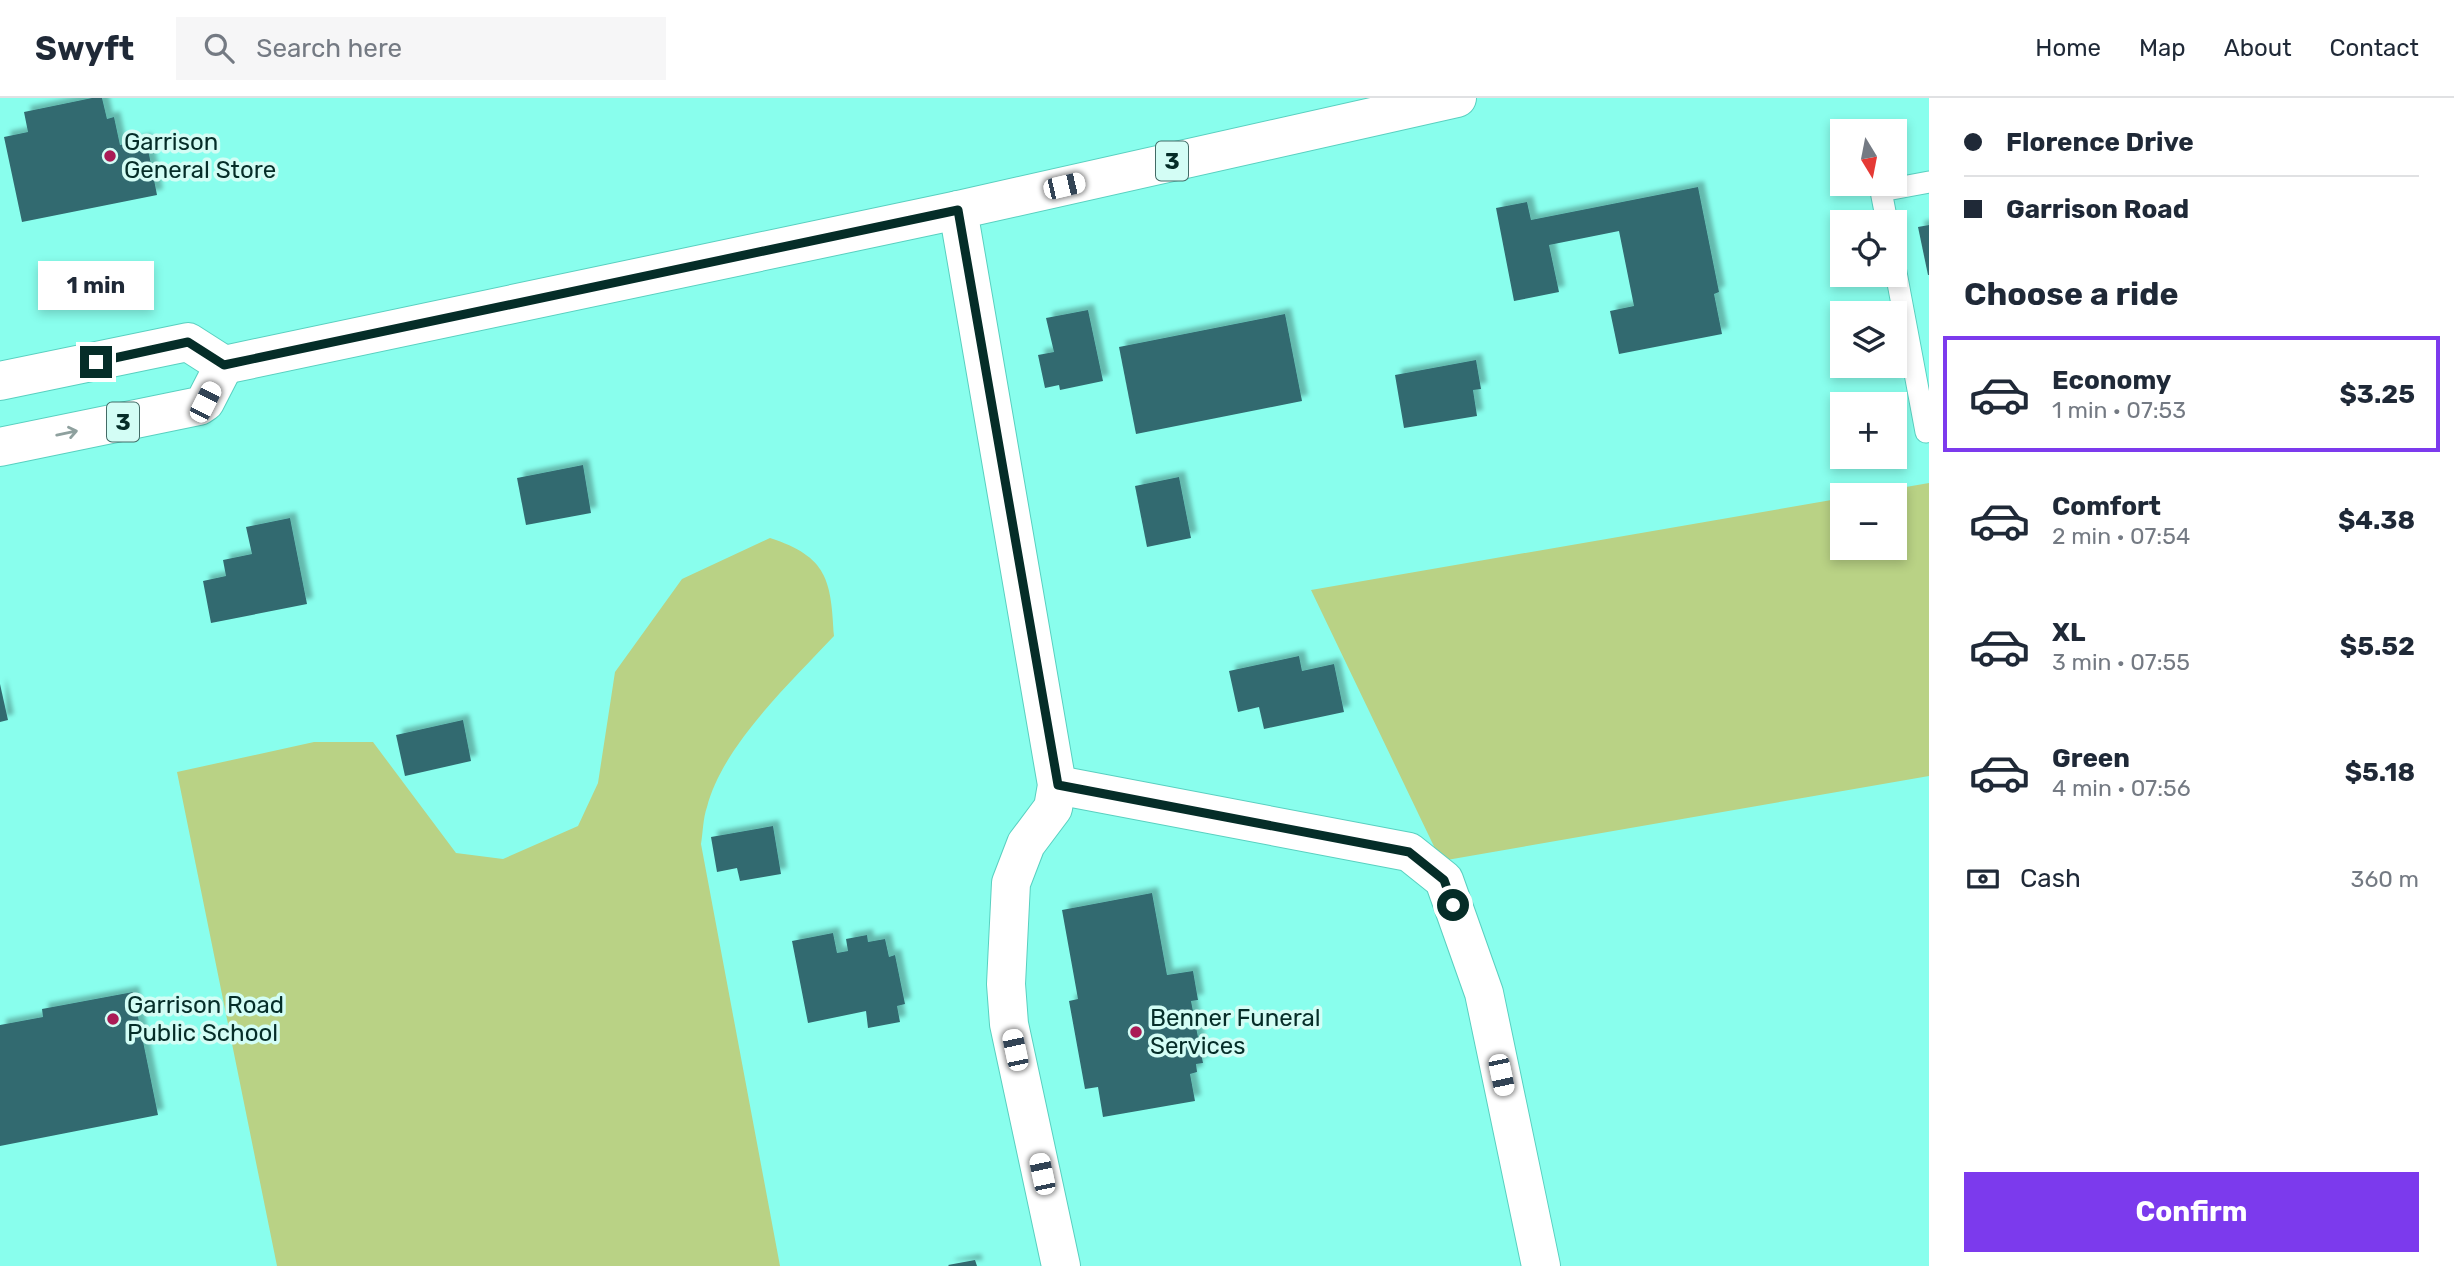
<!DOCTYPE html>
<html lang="en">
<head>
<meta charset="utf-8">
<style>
	body { margin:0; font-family:Rubik,sans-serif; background:#f6f6f7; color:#1f2937; height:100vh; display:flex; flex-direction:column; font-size:26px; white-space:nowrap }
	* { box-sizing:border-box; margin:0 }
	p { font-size:23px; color:#747a83 }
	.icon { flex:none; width:38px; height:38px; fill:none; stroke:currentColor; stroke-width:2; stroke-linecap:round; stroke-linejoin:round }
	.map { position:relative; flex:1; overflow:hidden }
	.details { display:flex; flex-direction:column; background:#fff; width:525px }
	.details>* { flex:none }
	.top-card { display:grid; align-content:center; height:154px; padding:0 35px; background:#fff }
	.needle { width:46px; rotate:170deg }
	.fabs { position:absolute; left:1830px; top:21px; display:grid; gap:14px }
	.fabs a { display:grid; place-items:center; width:77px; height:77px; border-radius:0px; background:#fff; box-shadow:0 4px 10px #0003; font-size:35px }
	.end { position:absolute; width:32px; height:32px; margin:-16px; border:9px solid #052d28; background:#fff; box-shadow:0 0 0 4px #fff }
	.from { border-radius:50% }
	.bubble { position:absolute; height:49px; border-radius:0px; background:#fff; box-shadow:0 4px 10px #0003; font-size:23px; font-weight:700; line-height:49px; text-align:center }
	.car { position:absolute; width:21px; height:42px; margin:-21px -10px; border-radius:9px; box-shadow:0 0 5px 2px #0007; background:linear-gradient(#fff 24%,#345 0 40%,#fff 0 76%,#345 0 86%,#fff 0) }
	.top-card b { display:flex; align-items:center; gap:24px; height:66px; font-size:26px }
	.top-card b+b { border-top:2px solid #e0e1e3 }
	.top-card i { width:18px; height:18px; background:#1f2937 }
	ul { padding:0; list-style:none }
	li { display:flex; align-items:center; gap:21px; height:116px; margin:0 14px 10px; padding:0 21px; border:4px solid transparent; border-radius:0px }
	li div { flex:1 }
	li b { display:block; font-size:26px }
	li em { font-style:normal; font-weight:700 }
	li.selected { border-color:#7c3aed }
	li>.icon { width:63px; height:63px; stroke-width:1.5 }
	h2 { padding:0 35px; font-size:32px; line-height:84px }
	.pay { display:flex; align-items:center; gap:18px; height:77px; padding:0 35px; font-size:26px }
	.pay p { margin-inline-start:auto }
	.primary-button { display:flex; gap:14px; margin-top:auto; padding:14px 35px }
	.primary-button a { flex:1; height:80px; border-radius:0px; background:#7c3aed; color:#fff; font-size:28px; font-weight:700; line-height:80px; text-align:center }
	header { display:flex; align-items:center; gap:42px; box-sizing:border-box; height:98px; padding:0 35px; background:#fff; border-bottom:2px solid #e0e1e3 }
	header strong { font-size:33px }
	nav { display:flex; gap:38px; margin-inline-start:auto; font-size:24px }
	.search { width:490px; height:63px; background:#f6f6f7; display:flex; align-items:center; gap:18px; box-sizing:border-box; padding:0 24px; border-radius:0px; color:#747a83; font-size:26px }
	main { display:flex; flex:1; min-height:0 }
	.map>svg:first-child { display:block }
	.green { fill:#b9d285 }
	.building { fill:#326a6f; filter:url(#shadow) }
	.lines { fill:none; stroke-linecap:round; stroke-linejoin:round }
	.lane-casing { stroke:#59d0c0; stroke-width:23 }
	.street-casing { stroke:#59d0c0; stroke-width:40 }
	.primary-casing { stroke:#59d0c0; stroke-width:40 }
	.lane { stroke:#fff; stroke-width:21 }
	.street { stroke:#fff; stroke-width:38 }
	.primary { stroke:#fff; stroke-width:38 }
	.oneway { stroke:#8ea09e }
	.route { stroke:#052d28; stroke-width:9 }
	.poi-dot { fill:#aa1a55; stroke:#d3fdf5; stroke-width:2.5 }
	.labels { text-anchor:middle; stroke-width:7; stroke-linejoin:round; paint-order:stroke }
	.shield { fill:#d3fdf5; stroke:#436b66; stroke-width:2 }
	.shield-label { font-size:23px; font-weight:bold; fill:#052d28 }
	.poi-label { font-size:24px; fill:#052d28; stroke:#d3fdf5; text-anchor:start }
</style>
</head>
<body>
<header>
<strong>Swyft</strong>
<div class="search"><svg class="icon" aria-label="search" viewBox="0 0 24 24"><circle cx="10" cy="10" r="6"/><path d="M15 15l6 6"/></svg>Search here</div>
<nav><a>Home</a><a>Map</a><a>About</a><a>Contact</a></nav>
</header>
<main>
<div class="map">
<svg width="1929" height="1168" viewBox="0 0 1929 1168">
	<defs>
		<filter id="shadow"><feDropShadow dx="6" dy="-6" stdDeviation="2" flood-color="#0004"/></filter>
	</defs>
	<rect width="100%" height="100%" fill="#89feed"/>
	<g class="green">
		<path d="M 1929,385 L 1929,678 L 1441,763 L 1311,492 L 1843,400 L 1843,450 L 1895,450 L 1895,397 L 1860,397 Z"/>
		<path d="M 770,440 C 828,459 831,482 834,538 C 791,584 723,647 707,709 C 703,720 703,734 701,746 L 780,1168 L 277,1168 L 177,674 L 314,644 L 373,644 L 456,755 L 503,761 L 578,728 L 598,685 L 615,574 L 682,481 Z"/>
	</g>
	<g class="building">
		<path d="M 92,0 L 102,0 L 107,21 L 114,19 L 120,47 L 146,41 L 157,97 L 22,124 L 4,39 L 28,34 L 24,14 Z"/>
		<path d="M 1698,89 L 1719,194 L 1714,196 L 1722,236 L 1619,256 L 1610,213 L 1634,208 L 1619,133 L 1549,147 L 1559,194 L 1514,203 L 1496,110 L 1527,104 L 1531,122 Z"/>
		<path d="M 1929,127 L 1929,177 L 1928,177 L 1918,129 Z"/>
		<path d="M 1088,212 L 1103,283 L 1060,292 L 1059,287 L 1045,290 L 1038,257 L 1054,254 L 1046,220 Z"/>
		<path d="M 1285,216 L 1302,303 L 1136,336 L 1119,249 Z"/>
		<path d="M 1476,262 L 1481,291 L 1473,292 L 1477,318 L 1404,330 L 1395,277 Z"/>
		<path d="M 583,367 L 591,415 L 526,427 L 517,380 Z"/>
		<path d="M 1179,379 L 1191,440 L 1147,449 L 1135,388 Z"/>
		<path d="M 290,420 L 307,506 L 211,525 L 203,483 L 226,478 L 223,462 L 252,456 L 246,429 Z"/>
		<path d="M 1299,558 L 1302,573 L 1334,566 L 1344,614 L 1264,631 L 1259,609 L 1238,614 L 1229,573 Z"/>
		<path d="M 0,586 L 8,622 L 0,624 Z"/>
		<path d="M 463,622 L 471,663 L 405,678 L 396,637 Z"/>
		<path d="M 773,728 L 781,776 L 740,783 L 737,770 L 717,774 L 711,739 Z"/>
		<path d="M 1152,795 L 1167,877 L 1193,873 L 1198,902 L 1191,903 L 1203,965 L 1196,966 L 1197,974 L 1190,976 L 1195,1003 L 1103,1019 L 1098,989 L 1085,991 L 1069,903 L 1078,901 L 1062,812 Z"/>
		<path d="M 833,835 L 837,855 L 848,853 L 846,841 L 867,837 L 868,844 L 885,841 L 889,859 L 895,857 L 905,906 L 897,908 L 900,924 L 868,930 L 866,913 L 808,925 L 792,843 Z"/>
		<path d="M 133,894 L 158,1017 L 0,1048 L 0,927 L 43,919 L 42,911 Z"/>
		<path d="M 975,1162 L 977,1168 L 949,1168 L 948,1167 Z"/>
	</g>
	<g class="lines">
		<g class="lane-casing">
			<g id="lane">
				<path d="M 1887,124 L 1881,93 L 1929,84"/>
				<path d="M 1895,169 L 1926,334 L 1929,333"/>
			</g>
		</g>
		<g class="street-casing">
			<g id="street">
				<path d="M 958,112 L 1057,687 L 1053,710 L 1026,746 L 1011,785 L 1006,886 L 1009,926 L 1061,1168"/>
				<path d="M 1057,687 L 1409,754 L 1444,782 L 1484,895 L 1541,1168"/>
			</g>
		</g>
		<g class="primary-casing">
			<g id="primary">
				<path d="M 0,283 L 188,244 L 224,267 L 958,112 L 1457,0"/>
				<path d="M 0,349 L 199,308 L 205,304 L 224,267"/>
			</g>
		</g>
		<use href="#lane" class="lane"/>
		<use href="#street" class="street"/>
		<use href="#primary" class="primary"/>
	</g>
	<defs><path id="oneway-shaft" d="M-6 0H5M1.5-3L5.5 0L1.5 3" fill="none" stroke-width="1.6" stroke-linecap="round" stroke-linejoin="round" transform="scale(1.75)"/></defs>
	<use class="oneway" href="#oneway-shaft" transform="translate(67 335) rotate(-12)"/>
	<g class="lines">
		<path class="route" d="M 96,264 L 188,244 L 224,267 L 958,112 L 1058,687 L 1409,754 L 1444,782 L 1453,807"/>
	</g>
	<g class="poi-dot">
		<circle cx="110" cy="58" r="7"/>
		<circle cx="113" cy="921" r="7"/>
		<circle cx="1136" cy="934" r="7"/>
	</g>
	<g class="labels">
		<g class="shield">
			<rect x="1156" y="43.5" width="32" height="39" rx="5"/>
			<rect x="107" y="304.5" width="32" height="39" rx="5"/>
		</g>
		<g class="shield-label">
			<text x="1172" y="71">3</text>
			<text x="123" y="332">3</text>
		</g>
		<g class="poi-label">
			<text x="124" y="52">Garrison<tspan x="124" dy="28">General Store</tspan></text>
			<text x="127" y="915">Garrison Road<tspan x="127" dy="28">Public School</tspan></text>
			<text x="1150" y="928">Benner Funeral<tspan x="1150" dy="28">Services</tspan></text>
		</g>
	</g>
</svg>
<div class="fabs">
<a><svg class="needle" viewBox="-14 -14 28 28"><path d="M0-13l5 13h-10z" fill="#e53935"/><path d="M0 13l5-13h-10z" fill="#747a83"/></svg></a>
<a><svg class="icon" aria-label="locate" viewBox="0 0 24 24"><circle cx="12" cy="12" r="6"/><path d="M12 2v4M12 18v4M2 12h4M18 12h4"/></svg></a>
<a><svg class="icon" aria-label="layers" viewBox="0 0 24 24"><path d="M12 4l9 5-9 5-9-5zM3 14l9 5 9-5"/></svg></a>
<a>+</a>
<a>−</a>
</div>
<i class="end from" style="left:1453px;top:807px"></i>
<i class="end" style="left:96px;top:264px"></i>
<div class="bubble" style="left:38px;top:163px;width:116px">1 min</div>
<i class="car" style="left:1064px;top:88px;rotate:77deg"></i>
<i class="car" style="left:205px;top:304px;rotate:27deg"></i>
<i class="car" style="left:1015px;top:952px;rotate:348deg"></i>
<i class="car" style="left:1501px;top:977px;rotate:168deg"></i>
<i class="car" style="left:1042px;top:1076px;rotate:348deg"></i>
</div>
<section class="details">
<div class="top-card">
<b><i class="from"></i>Florence Drive</b>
<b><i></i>Garrison Road</b>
</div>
<h2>Choose a ride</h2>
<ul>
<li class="selected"><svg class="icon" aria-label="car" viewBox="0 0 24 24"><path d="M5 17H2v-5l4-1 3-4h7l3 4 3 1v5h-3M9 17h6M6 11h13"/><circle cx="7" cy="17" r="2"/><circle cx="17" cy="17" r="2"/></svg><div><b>Economy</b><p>1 min · 07:53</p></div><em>$3.25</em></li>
<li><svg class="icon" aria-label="car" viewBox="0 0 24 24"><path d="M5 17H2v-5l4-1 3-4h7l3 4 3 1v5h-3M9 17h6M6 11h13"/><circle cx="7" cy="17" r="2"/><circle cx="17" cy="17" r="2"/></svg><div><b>Comfort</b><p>2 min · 07:54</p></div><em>$4.38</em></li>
<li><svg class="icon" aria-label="car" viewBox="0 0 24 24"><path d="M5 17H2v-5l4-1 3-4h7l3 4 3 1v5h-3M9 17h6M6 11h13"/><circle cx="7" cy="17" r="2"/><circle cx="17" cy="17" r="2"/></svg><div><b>XL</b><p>3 min · 07:55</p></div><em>$5.52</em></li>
<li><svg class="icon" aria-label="car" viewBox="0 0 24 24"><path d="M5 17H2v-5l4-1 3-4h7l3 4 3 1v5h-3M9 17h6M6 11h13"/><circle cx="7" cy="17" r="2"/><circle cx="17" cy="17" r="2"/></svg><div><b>Green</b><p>4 min · 07:56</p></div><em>$5.18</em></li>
</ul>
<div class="pay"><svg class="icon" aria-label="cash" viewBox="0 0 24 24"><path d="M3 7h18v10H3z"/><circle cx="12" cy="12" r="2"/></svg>Cash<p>360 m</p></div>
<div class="primary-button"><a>Confirm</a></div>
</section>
</main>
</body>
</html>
